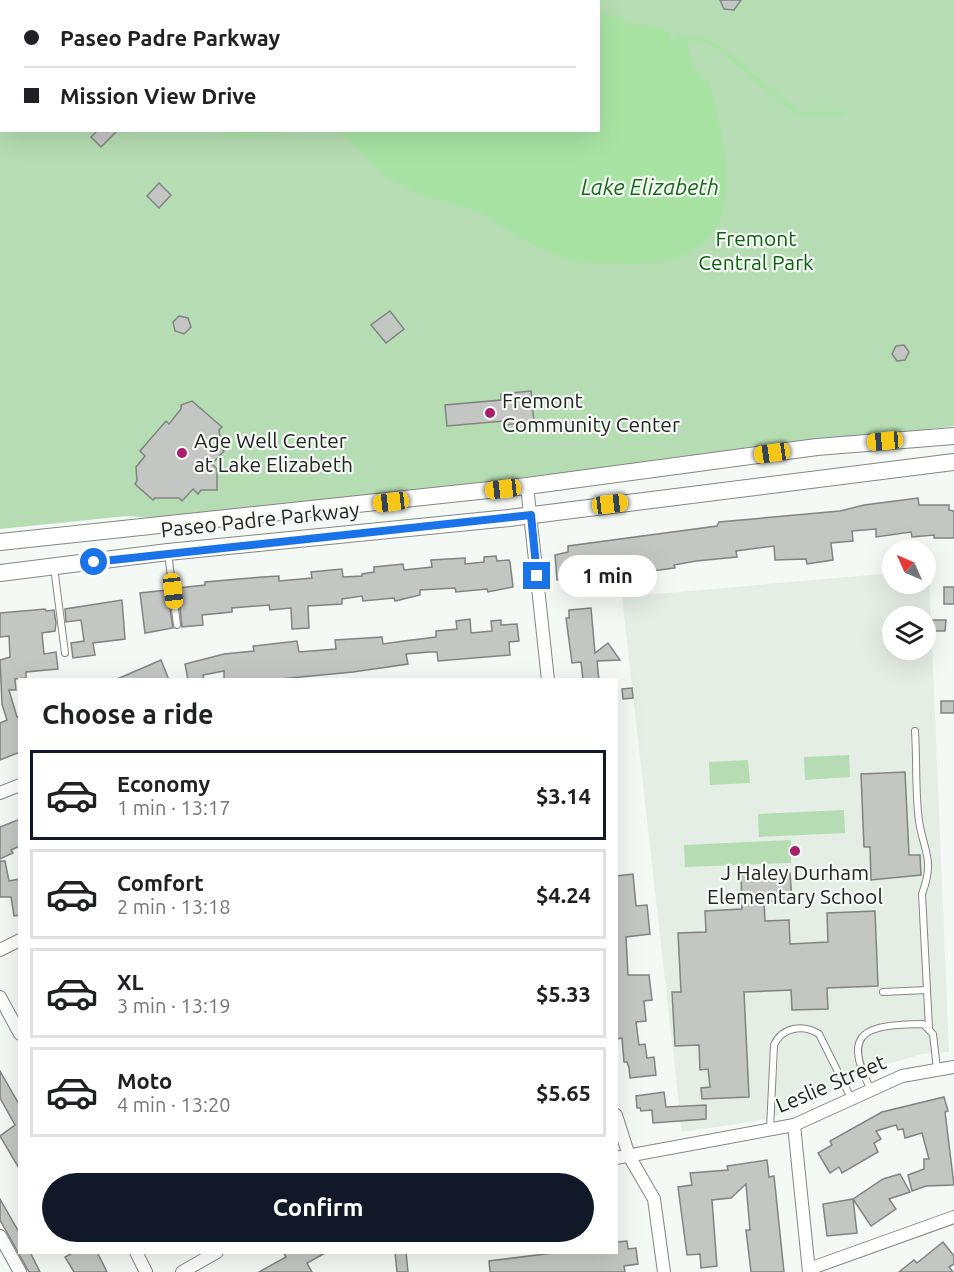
<!DOCTYPE html>
<html lang="en">
<head>
<meta charset="utf-8">
<style>
	body { margin:0; font-family:Ubuntu,sans-serif; background:#f6f6f6; color:#202124; height:100vh; display:flex; flex-direction:column; font-size:22px; white-space:nowrap }
	* { box-sizing:border-box; margin:0 }
	p { font-size:20px; color:#757577 }
	.icon { flex:none; width:33px; height:33px; fill:none; stroke:currentColor; stroke-width:2; stroke-linecap:round; stroke-linejoin:round }
	.map { position:relative; flex:1; overflow:hidden }
	.details { position:absolute; left:18px; top:678px; width:600px; height:576px; display:flex; flex-direction:column; background:#fff; border-radius:0px; box-shadow:0 6px 24px #0002 }
	.details>* { flex:none }
	.guide { position:absolute; left:0px; top:0px; width:600px; height:132px; box-shadow:0 6px 24px #0002; display:grid; align-content:center; height:132px; padding:0 24px; background:#fff }
	.needle { width:39px; rotate:315deg }
	.tools { position:absolute; left:882px; top:540px; display:grid; gap:12px }
	.tools a { display:grid; place-items:center; width:54px; height:54px; border-radius:50%; background:#fff; box-shadow:0 6px 24px #0002; font-size:30px }
	.end { position:absolute; width:27px; height:27px; margin:-14px; border:8px solid #1a73e8; background:#fff; box-shadow:0 0 0 3px #fff }
	.from { border-radius:50% }
	.bubble { position:absolute; height:42px; border-radius:21px; background:#fff; box-shadow:0 6px 24px #0002; font-size:20px; font-weight:600; line-height:42px; text-align:center }
	.car { position:absolute; width:18px; height:36px; margin:-18px -9px; border-radius:8px; box-shadow:0 0 4px 2px #0007; background:linear-gradient(#f5c518 24%,#345 0 40%,#f5c518 0 76%,#345 0 86%,#f5c518 0) }
	.guide b { display:flex; align-items:center; gap:21px; height:57px; font-size:22px }
	.guide b+b { border-top:2px solid #e0e0e0 }
	.guide i { width:15px; height:15px; background:#202124 }
	ul { padding:0; list-style:none }
	li { display:flex; align-items:center; gap:18px; height:90px; margin:0 12px 9px; padding:0 12px; border:3px solid #e0e0e0; border-radius:0px }
	li div { flex:1 }
	li b { display:block; font-size:22px }
	li em { font-style:normal; font-weight:600 }
	li.on { border-color:#111827 }
	li>.icon { width:54px; height:54px; stroke-width:1.5 }
	h2 { padding:0 24px; font-size:27px; line-height:72px }
	.action { display:flex; gap:12px; margin-top:auto; padding:12px 24px }
	.action a { flex:1; height:69px; border-radius:36px; background:#111827; color:#fff; font-size:24px; font-weight:600; line-height:69px; text-align:center }
	.map>svg:first-child { display:block }
	.built { fill:#e5eee4; fill-rule:evenodd }
	.green { fill:#b5dcb2; fill-rule:evenodd }
	.water { fill:#a8e3a4 }
	.lines { fill:none; stroke-linecap:round; stroke-linejoin:round }
	.stream { stroke:#a8e3a4; stroke-width:4 }
	.building { fill:#c3c6c3; stroke:#818480; stroke-width:1.5 }
	.service-casing { stroke:#848784; stroke-width:8 }
	.minor-casing { stroke:#848784; stroke-width:14 }
	.secondary-casing { stroke:#848784; stroke-width:18 }
	.service { stroke:#fff; stroke-width:6 }
	.minor { stroke:#fff; stroke-width:12 }
	.secondary { stroke:#fff; stroke-width:16 }
	.route { stroke:#1a73e8; stroke-width:8 }
	.poi-dot { fill:#a61f68; stroke:#f5f9f5; stroke-width:2 }
	.labels { text-anchor:middle; stroke-width:4.5; stroke-linejoin:round; paint-order:stroke }
	.park-label { font-size:21px; fill:#0c600f; stroke:#f5f9f5 }
	.poi-label { font-size:21px; fill:#232423; stroke:#f5f9f5; text-anchor:start }
	.street-label { font-size:21px; fill:#232423; stroke:#f5f9f5 }
	.water-label { font-size:22px; font-style:italic; fill:#1a691b; stroke:#f5f9f5 }
</style>
</head>
<body>
<div class="map">
<svg width="954" height="1272" viewBox="0 0 954 1272">
	<rect width="100%" height="100%" fill="#f5f9f5"/>
	<path class="built" d="M 926,570 L 929,570 L 949,1052 L 922,1054 L 871,1069 L 782,1114 L 751,1122 L 682,1132 L 622,597 L 892,573 L 892,584 L 926,584 ZM 892,616 L 926,616 L 926,650 L 892,650 Z"/>
	<g class="green">
		<path d="M 0,0 L 954,0 L 954,426 L 301,504 L 168,519 L 127,516 L 0,529 ZM 2,2 L 598,2 L 598,130 L 2,130 Z"/>
		<path d="M 849,755 L 850,777 L 805,780 L 804,757 Z"/>
		<path d="M 748,760 L 750,783 L 710,785 L 709,762 Z"/>
		<path d="M 844,810 L 845,833 L 759,837 L 758,814 Z"/>
		<path d="M 791,840 L 791,863 L 685,867 L 684,845 Z"/>
	</g>
	<g class="water">
		<path d="M 125,0 L 588,0 L 589,1 L 126,2 Z"/>
		<path d="M 599,13 L 619,17 L 626,23 L 664,29 L 670,33 L 671,42 L 678,35 L 689,44 L 689,57 L 702,80 L 709,82 C 728,156 755,256 646,263 C 621,265 594,266 569,259 C 548,254 526,241 508,230 C 499,224 490,217 480,213 C 457,203 430,201 407,188 C 397,182 385,176 376,168 C 363,156 351,141 337,131 L 598,130 Z"/>
		<path d="M 215,131 L 215,130 L 309,131 L 231,138 Z"/>
	</g>
	<g class="lines">
		<path class="stream" d="M 683,39 L 703,39 L 721,49 L 793,110 L 803,114 L 843,113"/>
	</g>
	<g class="building">
		<path d="M 720,0 L 741,0 L 734,10 L 724,9 Z"/>
		<path d="M 98,130 L 118,130 L 101,147 L 91,137 Z"/>
		<path d="M 159,183 L 171,195 L 159,208 L 147,196 Z"/>
		<path d="M 390,311 L 404,329 L 386,343 L 371,325 Z"/>
		<path d="M 179,316 L 188,318 L 191,327 L 184,334 L 175,331 L 173,322 Z"/>
		<path d="M 904,345 L 909,352 L 905,360 L 897,361 L 892,354 L 896,346 Z"/>
		<path d="M 531,391 L 534,422 L 504,425 L 504,421 L 447,426 L 445,405 L 501,400 L 501,394 Z"/>
		<path d="M 192,401 L 222,427 L 219,430 L 221,448 L 224,451 L 212,464 L 217,469 L 217,490 L 201,490 L 198,494 L 193,489 L 182,501 L 179,498 L 155,498 L 153,500 L 135,484 L 137,481 L 136,467 L 145,456 L 140,451 L 166,421 L 169,424 L 181,409 L 181,405 Z"/>
		<path d="M 918,498 L 919,505 L 949,505 L 949,510 L 954,511 L 954,538 L 934,538 L 934,535 L 912,537 L 911,532 L 876,537 L 876,529 L 852,531 L 853,541 L 831,543 L 833,560 L 807,564 L 806,559 L 775,560 L 774,546 L 736,551 L 737,557 L 696,561 L 674,565 L 675,568 L 645,572 L 646,580 L 631,582 L 629,567 L 581,571 L 581,575 L 573,576 L 573,579 L 557,580 L 555,555 L 568,552 L 568,546 L 717,526 L 719,522 L 840,511 L 864,505 Z"/>
		<path d="M 496,556 L 497,561 L 509,560 L 510,562 L 513,587 L 488,592 L 487,589 L 456,592 L 455,588 L 420,590 L 420,595 L 395,601 L 394,598 L 363,601 L 362,596 L 342,599 L 342,604 L 308,606 L 309,628 L 292,629 L 291,608 L 270,610 L 269,605 L 232,608 L 232,612 L 202,615 L 203,625 L 182,627 L 178,588 L 205,585 L 205,582 L 262,577 L 279,576 L 279,581 L 312,578 L 311,572 L 342,569 L 343,577 L 362,576 L 362,574 L 374,572 L 374,567 L 403,564 L 404,570 L 432,567 L 431,560 L 465,558 L 465,564 L 484,562 L 484,557 Z"/>
		<rect x="944" y="587" width="10" height="17"/>
		<path d="M 167,590 L 173,628 L 145,633 L 140,593 Z"/>
		<path d="M 122,600 L 125,639 L 93,643 L 95,655 L 73,658 L 71,643 L 84,641 L 81,620 L 66,622 L 65,609 Z"/>
		<path d="M 591,608 L 595,653 L 608,643 L 620,660 L 597,661 L 599,680 L 583,680 L 581,662 L 572,663 L 566,618 L 569,618 L 569,610 Z"/>
		<path d="M 45,609 L 46,611 L 54,610 L 56,623 L 55,631 L 42,633 L 44,654 L 56,652 L 58,669 L 26,672 L 26,678 L 15,679 L 16,690 L 9,690 L 17,717 L 20,716 L 20,752 L 0,760 L 0,723 L 7,720 L 2,704 L 0,660 L 10,657 L 9,636 L 0,637 L 0,613 Z"/>
		<path d="M 470,619 L 471,633 L 492,631 L 491,621 L 501,620 L 501,625 L 517,624 L 519,641 L 509,642 L 510,655 L 438,661 L 437,652 L 429,652 L 406,654 L 408,664 L 353,672 L 269,680 L 224,680 L 224,671 L 203,675 L 204,680 L 188,680 L 185,664 L 224,654 L 254,651 L 253,646 L 297,641 L 299,652 L 336,649 L 335,640 L 382,637 L 383,644 L 404,641 L 436,637 L 436,631 L 457,629 L 456,621 Z"/>
		<path d="M 933,620 L 946,620 L 945,631 L 932,631 Z"/>
		<path d="M 161,660 L 169,680 L 117,680 L 117,679 Z"/>
		<path d="M 632,688 L 633,698 L 623,699 L 622,689 Z"/>
		<rect x="941" y="701" width="13" height="12"/>
		<path d="M 905,772 L 909,855 L 920,855 L 921,875 L 871,880 L 870,847 L 864,847 L 861,774 Z"/>
		<path d="M 20,819 L 20,846 L 11,850 L 13,853 L 0,859 L 0,827 Z"/>
		<path d="M 0,861 L 5,861 L 9,881 L 20,879 L 20,915 L 14,916 L 11,897 L 0,897 Z"/>
		<path d="M 790,873 L 792,900 L 764,902 L 765,921 L 789,920 L 790,944 L 828,942 L 827,913 L 875,911 L 878,986 L 827,988 L 828,1009 L 792,1010 L 791,990 L 744,992 L 749,1097 L 702,1099 L 701,1088 L 710,1087 L 708,1069 L 700,1070 L 699,1045 L 675,1046 L 672,992 L 681,992 L 678,933 L 706,932 L 705,911 L 742,909 L 741,875 Z"/>
		<path d="M 633,874 L 636,906 L 647,905 L 650,934 L 626,937 L 628,975 L 649,975 L 652,1000 L 644,1001 L 646,1021 L 636,1022 L 639,1045 L 645,1044 L 647,1058 L 654,1057 L 656,1075 L 630,1078 L 629,1068 L 627,1062 L 624,1062 L 622,1038 L 616,1039 L 616,876 Z"/>
		<path d="M 0,1071 L 20,1106 L 20,1170 L 0,1136 L 15,1125 L 0,1098 Z"/>
		<path d="M 664,1092 L 666,1107 L 706,1105 L 706,1119 L 653,1123 L 652,1110 L 641,1111 L 640,1108 L 637,1108 L 636,1096 Z"/>
		<path d="M 944,1097 L 948,1111 L 945,1112 L 954,1185 L 926,1186 L 912,1191 L 908,1175 L 924,1169 L 924,1159 L 929,1159 L 922,1133 L 905,1138 L 903,1129 L 898,1130 L 896,1125 L 876,1131 L 881,1139 L 874,1143 L 878,1152 L 842,1173 L 839,1167 L 830,1173 L 818,1153 L 832,1145 L 830,1141 L 882,1112 Z"/>
		<path d="M 767,1160 L 769,1177 L 774,1176 L 784,1272 L 751,1272 L 746,1230 L 750,1230 L 746,1184 L 731,1198 L 712,1200 L 717,1266 L 701,1268 L 700,1254 L 687,1255 L 678,1187 L 692,1185 L 690,1173 L 728,1170 L 727,1166 Z"/>
		<path d="M 900,1174 L 910,1192 L 889,1199 L 896,1209 L 871,1226 L 853,1199 L 857,1233 L 827,1236 L 823,1204 L 853,1199 L 883,1179 Z"/>
		<path d="M 0,1199 L 20,1234 L 20,1252 L 30,1252 L 40,1272 L 29,1272 L 0,1220 Z"/>
		<path d="M 627,1241 L 628,1249 L 636,1248 L 638,1264 L 624,1266 L 625,1272 L 490,1272 L 489,1261 L 561,1252 L 616,1252 L 616,1242 Z"/>
		<path d="M 943,1242 L 954,1256 L 954,1264 L 949,1267 L 953,1272 L 899,1272 L 914,1260 L 917,1263 Z"/>
		<path d="M 74,1252 L 97,1252 L 107,1272 L 74,1272 L 65,1257 Z"/>
		<path d="M 283,1252 L 327,1252 L 307,1263 L 312,1272 L 259,1272 L 286,1257 Z"/>
		<path d="M 395,1252 L 406,1252 L 408,1272 L 397,1272 Z"/>
	</g>
	<g class="lines">
		<g class="service-casing">
			<g id="service">
				<path d="M 168,553 L 177,625"/>
				<path d="M 54,567 L 65,653"/>
				<path d="M 915,731 C 917,760 915,792 919,821 C 924,853 935,859 922,894 L 929,1028"/>
				<path d="M 883,992 L 927,990"/>
				<path d="M 870,1088 C 840,1029 869,1025 923,1024 L 933,1034 L 937,1069"/>
				<path d="M 770,1129 L 774,1045 C 782,1027 803,1024 819,1034 L 851,1098"/>
			</g>
		</g>
		<g class="minor-casing">
			<g id="minor">
				<path d="M 55,0 L 57,2"/>
				<path d="M 0,80 L 2,78"/>
				<path d="M 527,486 L 548,680"/>
				<path d="M 0,793 L 20,785"/>
				<path d="M 0,950 L 20,940"/>
				<path d="M 0,997 L 20,1034"/>
				<path d="M 616,1115 L 629,1156 L 654,1199 L 664,1272"/>
				<path d="M 794,1125 L 809,1272"/>
				<path d="M 616,1158 L 794,1125 L 902,1076 L 954,1067"/>
				<path d="M 0,1236 L 20,1272"/>
				<path d="M 136,1252 L 146,1272"/>
				<path d="M 809,1269 L 954,1217"/>
				<path d="M 182,1272 L 217,1252"/>
			</g>
		</g>
		<g class="secondary-casing">
			<g id="secondary">
				<path d="M 0,542 L 527,486 L 817,447 L 954,436"/>
				<path d="M 0,573 L 168,552 L 509,518 L 954,462"/>
			</g>
		</g>
		<use href="#service" class="service"/>
		<use href="#minor" class="minor"/>
		<use href="#secondary" class="secondary"/>
	</g>
	<g class="lines">
		<path class="route" d="M 94,562 L 531,515 L 537,576"/>
	</g>
	<g class="poi-dot">
		<circle cx="490" cy="413" r="6"/>
		<circle cx="182" cy="453" r="6"/>
		<circle cx="795" cy="851" r="6"/>
	</g>
	<g class="labels">
		<g class="park-label">
			<text x="756" y="246">Fremont<tspan x="756" dy="24">Central Park</tspan></text>
		</g>
		<g class="poi-label">
			<text x="502" y="408">Fremont<tspan x="502" dy="24">Community Center</tspan></text>
			<text x="194" y="448">Age Well Center<tspan x="194" dy="24">at Lake Elizabeth</tspan></text>
			<text x="795" y="880" text-anchor="middle">J Haley Durham<tspan x="795" dy="24">Elementary School</tspan></text>
		</g>
		<g class="street-label">
			<text transform="translate(260 520) rotate(-6)" y="7">Paseo Padre Parkway</text>
			<text transform="translate(831 1084) rotate(-23)" y="7">Leslie Street</text>
		</g>
		<g class="water-label">
			<text x="650" y="195">Lake Elizabeth</text>
		</g>
	</g>
</svg>
<div class="tools">
<a><svg class="needle" viewBox="-14 -14 28 28"><path d="M0-13l5 13h-10z" fill="#e53935"/><path d="M0 13l5-13h-10z" fill="#757577"/></svg></a>
<a><svg class="icon" aria-label="layers" viewBox="0 0 24 24"><path d="M12 4l9 5-9 5-9-5zM3 14l9 5 9-5"/></svg></a>
</div>
<i class="end from" style="left:94px;top:562px"></i>
<i class="end" style="left:537px;top:576px"></i>
<div class="bubble" style="left:558px;top:555px;width:99px">1 min</div>
<i class="car" style="left:885px;top:441px;rotate:265deg"></i>
<i class="car" style="left:772px;top:453px;rotate:262deg"></i>
<i class="car" style="left:503px;top:489px;rotate:263deg"></i>
<i class="car" style="left:391px;top:502px;rotate:263deg"></i>
<i class="car" style="left:610px;top:504px;rotate:83deg"></i>
<i class="car" style="left:173px;top:591px;rotate:173deg"></i>
<div class="guide">
<b><i class="from"></i>Paseo Padre Parkway</b>
<b><i></i>Mission View Drive</b>
</div>
<section class="details">
<h2>Choose a ride</h2>
<ul>
<li class="on"><svg class="icon" aria-label="car" viewBox="0 0 24 24"><path d="M5 17H2v-5l4-1 3-4h7l3 4 3 1v5h-3M9 17h6M6 11h13"/><circle cx="7" cy="17" r="2"/><circle cx="17" cy="17" r="2"/></svg><div><b>Economy</b><p>1 min · 13:17</p></div><em>$3.14</em></li>
<li><svg class="icon" aria-label="car" viewBox="0 0 24 24"><path d="M5 17H2v-5l4-1 3-4h7l3 4 3 1v5h-3M9 17h6M6 11h13"/><circle cx="7" cy="17" r="2"/><circle cx="17" cy="17" r="2"/></svg><div><b>Comfort</b><p>2 min · 13:18</p></div><em>$4.24</em></li>
<li><svg class="icon" aria-label="car" viewBox="0 0 24 24"><path d="M5 17H2v-5l4-1 3-4h7l3 4 3 1v5h-3M9 17h6M6 11h13"/><circle cx="7" cy="17" r="2"/><circle cx="17" cy="17" r="2"/></svg><div><b>XL</b><p>3 min · 13:19</p></div><em>$5.33</em></li>
<li><svg class="icon" aria-label="car" viewBox="0 0 24 24"><path d="M5 17H2v-5l4-1 3-4h7l3 4 3 1v5h-3M9 17h6M6 11h13"/><circle cx="7" cy="17" r="2"/><circle cx="17" cy="17" r="2"/></svg><div><b>Moto</b><p>4 min · 13:20</p></div><em>$5.65</em></li>
</ul>
<div class="action"><a>Confirm</a></div>
</section>
</div>
</body>
</html>
